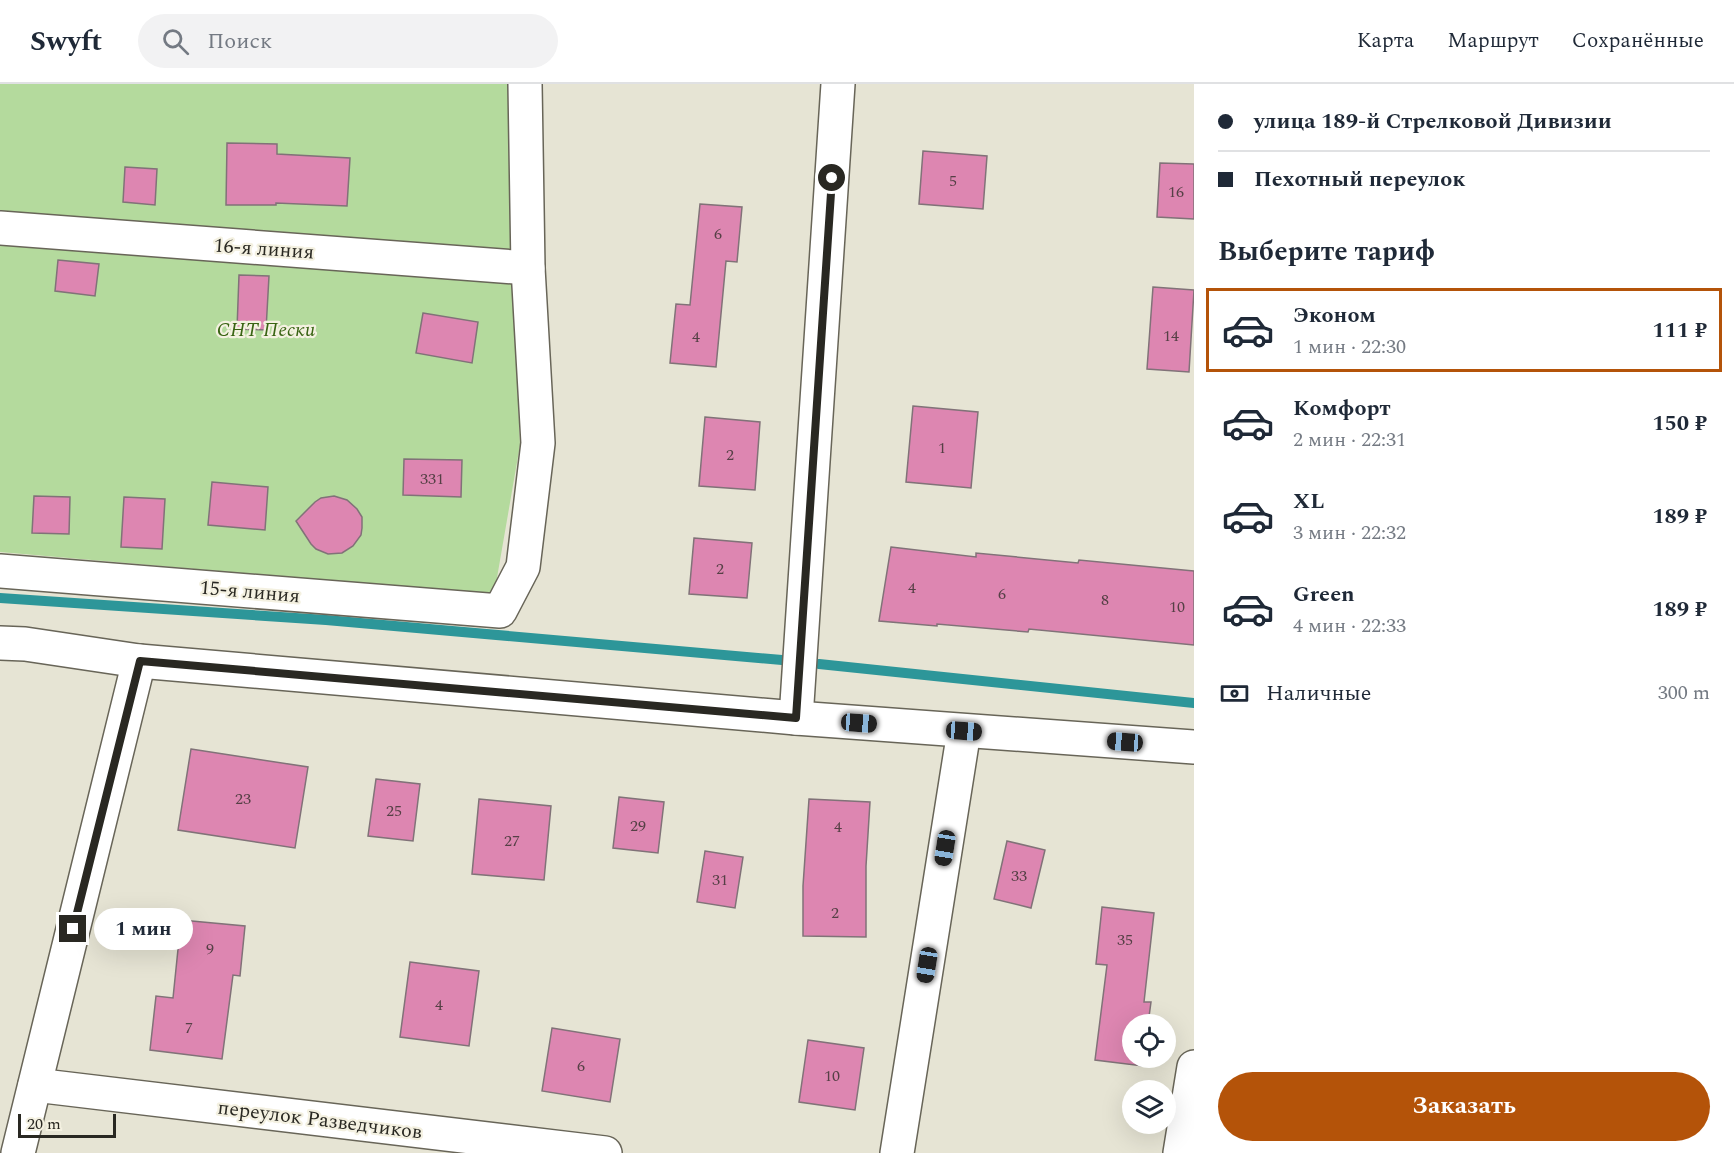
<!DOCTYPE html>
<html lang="ru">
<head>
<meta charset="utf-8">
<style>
	body { margin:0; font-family:Spectral,serif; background:#f2f2f3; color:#1f2937; height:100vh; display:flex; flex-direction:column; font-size:22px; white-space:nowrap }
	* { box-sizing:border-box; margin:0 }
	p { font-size:20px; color:#747a83 }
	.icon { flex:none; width:33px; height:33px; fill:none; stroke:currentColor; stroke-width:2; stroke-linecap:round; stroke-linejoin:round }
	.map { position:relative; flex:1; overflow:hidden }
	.side { display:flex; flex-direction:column; background:#fff; width:540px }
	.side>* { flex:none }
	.hud { display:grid; align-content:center; height:132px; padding:0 24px; background:#fff }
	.tools { position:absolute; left:1122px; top:930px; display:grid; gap:12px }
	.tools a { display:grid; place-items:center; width:54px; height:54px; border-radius:50%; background:#fff; box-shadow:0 6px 24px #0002; font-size:30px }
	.scale { position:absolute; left:18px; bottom:15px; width:98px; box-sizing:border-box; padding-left:6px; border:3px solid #292822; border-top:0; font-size:16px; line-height:21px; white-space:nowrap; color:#292822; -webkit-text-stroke:4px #f4f1e1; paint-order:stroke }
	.end { position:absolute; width:27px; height:27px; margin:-14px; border:8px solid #292822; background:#fff; box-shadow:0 0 0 3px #fff }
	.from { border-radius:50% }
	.bubble { position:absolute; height:42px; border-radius:21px; background:#fff; box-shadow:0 6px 24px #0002; font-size:20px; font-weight:700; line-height:42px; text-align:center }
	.car { position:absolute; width:18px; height:36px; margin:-18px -9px; border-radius:8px; box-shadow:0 0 4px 2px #0007; background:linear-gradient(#222 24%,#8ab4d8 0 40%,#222 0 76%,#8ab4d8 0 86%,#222 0) }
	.hud b { display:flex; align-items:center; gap:21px; height:57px; font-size:22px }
	.hud b+b { border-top:2px solid #e0e1e3 }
	.hud i { width:15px; height:15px; background:#1f2937 }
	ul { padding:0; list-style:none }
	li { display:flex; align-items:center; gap:18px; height:84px; margin:0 12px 9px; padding:0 12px; border:3px solid transparent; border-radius:0px }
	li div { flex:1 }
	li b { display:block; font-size:22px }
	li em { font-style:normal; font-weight:700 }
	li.on { border-color:#b45309 }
	li>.icon { width:54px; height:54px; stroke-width:1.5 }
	h2 { padding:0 24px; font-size:27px; line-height:72px }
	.pay { display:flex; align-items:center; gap:15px; height:66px; padding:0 24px; font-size:22px }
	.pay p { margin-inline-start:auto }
	.action { display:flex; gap:12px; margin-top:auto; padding:12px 24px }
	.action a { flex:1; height:69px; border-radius:36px; background:#b45309; color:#fff; font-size:24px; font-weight:700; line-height:69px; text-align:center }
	header { display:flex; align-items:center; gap:36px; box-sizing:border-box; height:84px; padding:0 30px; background:#fff; border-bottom:2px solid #e0e1e3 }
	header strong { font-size:28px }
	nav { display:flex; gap:33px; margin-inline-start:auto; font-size:21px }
	.search { width:420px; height:54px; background:#f2f2f3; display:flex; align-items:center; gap:15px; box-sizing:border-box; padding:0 21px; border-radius:33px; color:#747a83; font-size:22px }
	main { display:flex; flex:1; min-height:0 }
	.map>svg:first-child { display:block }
	.green { fill:#b4da9d }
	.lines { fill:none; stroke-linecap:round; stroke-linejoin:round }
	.stream { stroke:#2d9699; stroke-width:10 }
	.building { fill:#dd86b1; stroke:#817278; stroke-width:1.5 }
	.minor-casing { stroke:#686558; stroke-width:36 }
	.minor { stroke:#fff; stroke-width:33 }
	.route { stroke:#292822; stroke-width:8 }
	.labels { text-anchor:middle; stroke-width:4.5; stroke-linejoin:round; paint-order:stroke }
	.number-label { font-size:16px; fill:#564046 }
	.street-label { font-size:20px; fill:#292822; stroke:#f4f1e1 }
	.park-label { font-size:20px; font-style:italic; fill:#396413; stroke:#f4f1e1 }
</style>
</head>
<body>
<header>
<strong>Swyft</strong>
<div class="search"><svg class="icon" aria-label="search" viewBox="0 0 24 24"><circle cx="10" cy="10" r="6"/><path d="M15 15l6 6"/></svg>Поиск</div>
<nav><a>Карта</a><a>Маршрут</a><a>Сохранённые</a></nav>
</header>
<main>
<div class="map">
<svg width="1194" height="1069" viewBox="0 0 1194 1069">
	<rect width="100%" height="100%" fill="#e6e4d4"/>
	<path class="green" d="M 0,0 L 514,0 L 511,156 L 520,361 L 494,511 L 0,468 Z"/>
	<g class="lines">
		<g class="stream">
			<path d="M 0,514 L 326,536 L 782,576"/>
			<path d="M 819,580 L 1194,619"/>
		</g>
	</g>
	<g class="building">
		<path d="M 227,59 L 277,60 L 277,70 L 350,74 L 347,122 L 276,119 L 276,121 L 226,121 Z"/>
		<path d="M 923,67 L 987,72 L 983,125 L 919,120 Z"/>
		<path d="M 1160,79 L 1194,80 L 1194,135 L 1157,133 Z"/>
		<path d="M 125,83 L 157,85 L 155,121 L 123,118 Z"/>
		<path d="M 700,120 L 742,123 L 737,178 L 726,177 L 716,283 L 670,279 L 676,220 L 690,221 Z"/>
		<path d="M 58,176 L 99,180 L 95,212 L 55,207 Z"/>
		<path d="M 239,191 L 269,192 L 266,246 L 237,245 Z"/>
		<path d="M 1153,203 L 1194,206 L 1189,288 L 1147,285 Z"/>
		<path d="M 423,229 L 478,238 L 472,279 L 416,269 Z"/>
		<path d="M 913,322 L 978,328 L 971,404 L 906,398 Z"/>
		<path d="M 705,333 L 760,338 L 755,406 L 699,402 Z"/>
		<path d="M 404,375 L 462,376 L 461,413 L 403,411 Z"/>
		<path d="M 212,398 L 268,403 L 265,446 L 208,441 Z"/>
		<path d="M 34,412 L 70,413 L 69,450 L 32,449 Z"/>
		<path d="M 334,412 L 347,416 L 357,425 L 362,433 L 362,444 L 361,451 L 353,462 L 342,469 L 328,470 L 316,465 L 311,460 L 296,437 L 315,418 L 321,414 Z"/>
		<path d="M 124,413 L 165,415 L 162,465 L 121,463 Z"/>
		<path d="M 694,454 L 752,459 L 747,514 L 689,510 Z"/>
		<path d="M 891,463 L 976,473 L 976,469 L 1078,479 L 1079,476 L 1194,487 L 1194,561 L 1029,545 L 1028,548 L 937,540 L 937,542 L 879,537 Z"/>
		<path d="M 191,665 L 308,683 L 295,764 L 178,746 Z"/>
		<path d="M 376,695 L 420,700 L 413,757 L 368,752 Z"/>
		<path d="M 619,713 L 664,718 L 658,769 L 613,764 Z"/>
		<path d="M 479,715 L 551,722 L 544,796 L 472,790 Z"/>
		<path d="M 809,715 L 870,718 L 866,782 L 866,853 L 803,852 L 803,802 Z"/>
		<path d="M 1007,757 L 1045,766 L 1031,824 L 994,815 Z"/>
		<path d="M 705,767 L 743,773 L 735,824 L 697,818 Z"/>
		<path d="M 1102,823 L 1154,829 L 1144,918 L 1151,918 L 1148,940 L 1132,940 L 1132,974 L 1144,974 L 1143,982 L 1095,976 L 1107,881 L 1096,880 Z"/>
		<path d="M 181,836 L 245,842 L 240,892 L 233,891 L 222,975 L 150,966 L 156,912 L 173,914 Z"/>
		<path d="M 410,878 L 479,887 L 469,962 L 400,953 Z"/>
		<path d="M 552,944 L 620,955 L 610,1018 L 542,1007 Z"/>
		<path d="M 808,956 L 864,964 L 855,1026 L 799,1018 Z"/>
	</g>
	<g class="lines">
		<g class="minor-casing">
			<g id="minor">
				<path d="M 0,144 L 528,184"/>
				<path d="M 0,487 L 500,527 L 523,483 L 538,359 L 528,184 L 525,0"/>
				<path d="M 0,559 L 25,560 L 139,577 L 796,634 L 1194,663"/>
				<path d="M 796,634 L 838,0"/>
				<path d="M 35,1001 L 605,1069"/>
				<path d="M 18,1069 L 139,577"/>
				<path d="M 897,1069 L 964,647"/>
				<path d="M 1180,1069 L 1194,983"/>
			</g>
		</g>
		<use href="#minor" class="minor"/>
	</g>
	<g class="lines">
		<path class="route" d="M 73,845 L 140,577 L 796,634 L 832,94"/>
	</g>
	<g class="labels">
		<g class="number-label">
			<text x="953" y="102">5</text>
			<text x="1176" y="113">16</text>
			<text x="718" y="155">6</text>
			<text x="1171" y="257">14</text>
			<text x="696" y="258">4</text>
			<text x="942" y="369">1</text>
			<text x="730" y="376">2</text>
			<text x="432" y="400">331</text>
			<text x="720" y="490">2</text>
			<text x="912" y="509">4</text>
			<text x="1002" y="515">6</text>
			<text x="1105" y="521">8</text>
			<text x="1177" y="528">10</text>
			<text x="243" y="720">23</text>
			<text x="394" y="732">25</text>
			<text x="638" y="747">29</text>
			<text x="838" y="748">4</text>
			<text x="512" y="762">27</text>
			<text x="1019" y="797">33</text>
			<text x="720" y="801">31</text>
			<text x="835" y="834">2</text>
			<text x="1125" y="861">35</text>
			<text x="210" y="870">9</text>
			<text x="439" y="926">4</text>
			<text x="189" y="949">7</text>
			<text x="581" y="987">6</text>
			<text x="832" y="997">10</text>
		</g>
		<g class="street-label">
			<text transform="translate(264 164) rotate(4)" y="7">16-я линия</text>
			<text transform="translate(250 507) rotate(5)" y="7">15-я линия</text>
			<text transform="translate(320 1035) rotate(7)" y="7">переулок Разведчиков</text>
		</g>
		<g class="park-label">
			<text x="266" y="252">СНТ Пески</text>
		</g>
	</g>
</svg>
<div class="tools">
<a><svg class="icon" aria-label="locate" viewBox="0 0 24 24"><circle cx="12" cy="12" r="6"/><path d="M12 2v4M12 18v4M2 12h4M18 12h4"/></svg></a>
<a><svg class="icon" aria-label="layers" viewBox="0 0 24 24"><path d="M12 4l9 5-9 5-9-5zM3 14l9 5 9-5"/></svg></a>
</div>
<div class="scale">20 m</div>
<i class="end from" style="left:832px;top:94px"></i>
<i class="end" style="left:73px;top:845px"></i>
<div class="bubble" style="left:94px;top:824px;width:99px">1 мин</div>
<i class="car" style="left:859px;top:639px;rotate:94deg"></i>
<i class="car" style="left:964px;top:647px;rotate:94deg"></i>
<i class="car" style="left:1125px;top:658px;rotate:274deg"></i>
<i class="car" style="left:945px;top:764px;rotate:189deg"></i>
<i class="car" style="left:927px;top:881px;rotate:189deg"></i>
</div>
<section class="side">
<div class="hud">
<b><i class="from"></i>улица 189-й Стрелковой Дивизии</b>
<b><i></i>Пехотный переулок</b>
</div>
<h2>Выберите тариф</h2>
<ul>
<li class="on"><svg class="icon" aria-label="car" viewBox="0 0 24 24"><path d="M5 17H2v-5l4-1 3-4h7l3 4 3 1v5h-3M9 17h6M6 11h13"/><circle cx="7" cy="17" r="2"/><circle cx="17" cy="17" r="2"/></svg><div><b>Эконом</b><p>1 мин · 22:30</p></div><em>111 ₽</em></li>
<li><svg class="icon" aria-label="car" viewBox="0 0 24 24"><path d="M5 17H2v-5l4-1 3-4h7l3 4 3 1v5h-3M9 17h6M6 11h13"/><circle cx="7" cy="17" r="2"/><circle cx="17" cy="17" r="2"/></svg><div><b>Комфорт</b><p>2 мин · 22:31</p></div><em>150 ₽</em></li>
<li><svg class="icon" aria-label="car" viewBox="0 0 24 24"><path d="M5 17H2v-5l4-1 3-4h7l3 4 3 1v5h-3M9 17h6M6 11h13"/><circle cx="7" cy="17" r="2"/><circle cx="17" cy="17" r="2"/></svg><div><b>XL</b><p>3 мин · 22:32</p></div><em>189 ₽</em></li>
<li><svg class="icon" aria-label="car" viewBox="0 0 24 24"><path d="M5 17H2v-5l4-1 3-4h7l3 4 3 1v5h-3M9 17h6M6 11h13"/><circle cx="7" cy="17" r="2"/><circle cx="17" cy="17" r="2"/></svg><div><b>Green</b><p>4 мин · 22:33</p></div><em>189 ₽</em></li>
</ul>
<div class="pay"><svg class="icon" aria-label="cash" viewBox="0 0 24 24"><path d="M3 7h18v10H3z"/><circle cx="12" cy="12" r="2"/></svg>Наличные<p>300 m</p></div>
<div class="action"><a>Заказать</a></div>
</section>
</main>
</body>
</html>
